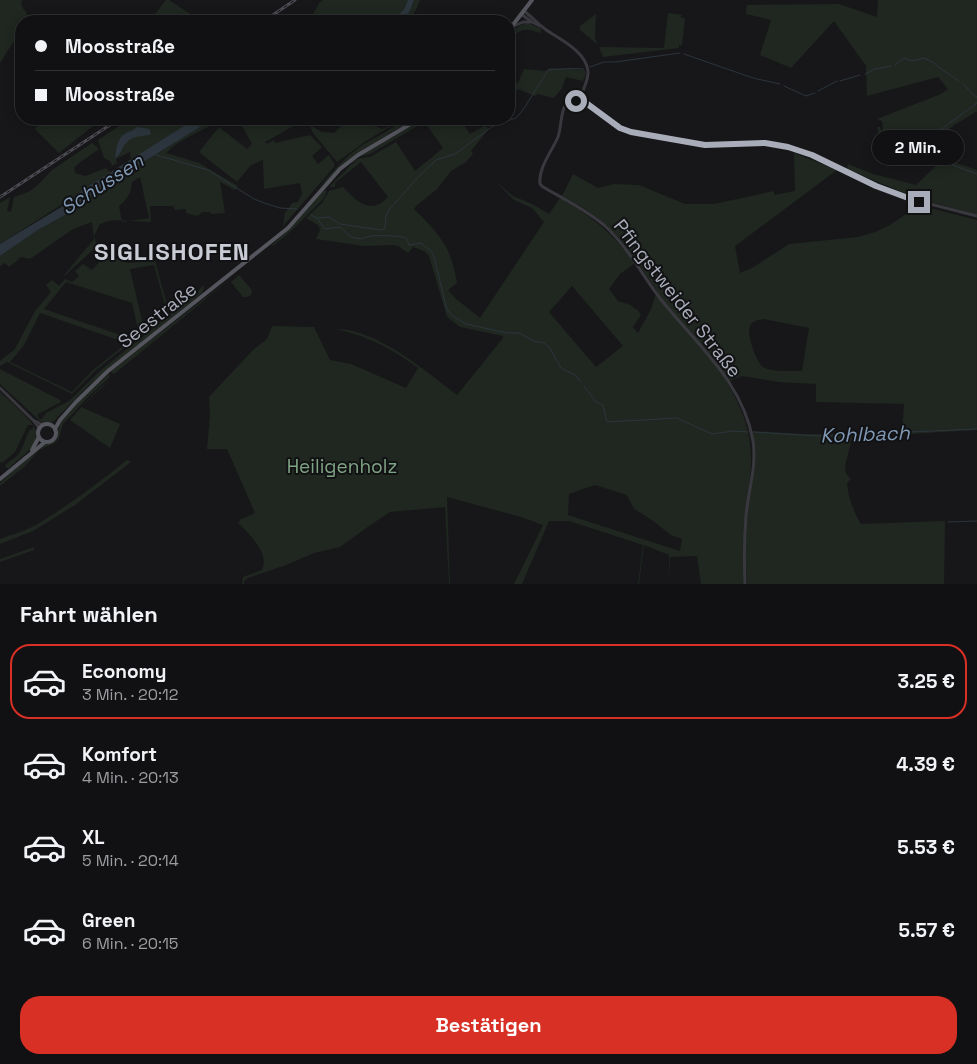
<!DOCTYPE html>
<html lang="de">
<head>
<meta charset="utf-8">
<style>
	body { margin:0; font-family:"Space Grotesk",sans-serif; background:#1a1a1c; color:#f1f3f6; height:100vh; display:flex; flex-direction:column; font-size:19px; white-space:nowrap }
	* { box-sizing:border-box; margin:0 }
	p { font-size:16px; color:#9c9da0 }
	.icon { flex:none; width:28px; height:28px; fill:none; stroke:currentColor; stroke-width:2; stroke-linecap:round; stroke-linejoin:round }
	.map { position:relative; height:584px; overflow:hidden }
	.side { display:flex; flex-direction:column; background:#111113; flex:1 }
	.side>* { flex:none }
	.banner { position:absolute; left:15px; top:15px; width:500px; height:110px; border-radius:20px; box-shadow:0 2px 12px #0003,0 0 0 1px #303133; display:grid; align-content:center; height:110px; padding:0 20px; background:#111113 }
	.end { position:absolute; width:22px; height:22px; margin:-11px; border:6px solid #a9adb9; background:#111; box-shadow:0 0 0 2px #111 }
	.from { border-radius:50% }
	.bubble { position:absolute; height:35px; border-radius:18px; background:#111113; box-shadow:0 2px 12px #0003,0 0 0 1px #303133; font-size:16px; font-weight:700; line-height:35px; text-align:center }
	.banner b { display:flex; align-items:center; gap:18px; height:48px; font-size:19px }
	.banner b+b { border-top:1px solid #303133 }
	.banner i { width:12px; height:12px; background:#f1f3f6 }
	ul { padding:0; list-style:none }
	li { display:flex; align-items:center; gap:15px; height:75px; margin:0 10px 8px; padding:0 10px; border:2px solid transparent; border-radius:20px }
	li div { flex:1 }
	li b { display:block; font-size:19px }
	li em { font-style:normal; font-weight:700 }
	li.current { border-color:#d93025 }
	li>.icon { width:45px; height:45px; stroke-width:1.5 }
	h2 { padding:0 20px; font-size:22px; line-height:60px }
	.primary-button { display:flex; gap:10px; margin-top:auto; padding:10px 20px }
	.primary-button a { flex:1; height:58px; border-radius:20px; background:#d93025; color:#fff; font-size:20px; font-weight:700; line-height:58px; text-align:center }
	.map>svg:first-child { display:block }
	.green { fill:#1f2720; fill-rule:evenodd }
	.water { fill:#2c353d }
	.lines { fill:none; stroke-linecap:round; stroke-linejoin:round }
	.stream { stroke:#2c353d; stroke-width:1 }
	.tertiary { stroke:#38383e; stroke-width:3 }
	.primary { stroke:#54555d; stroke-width:4 }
	.rail-casing { stroke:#4b4c53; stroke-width:3 }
	.rail { stroke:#121214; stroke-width:1; stroke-dasharray:4; stroke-linecap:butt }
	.route { stroke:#a9adb9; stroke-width:6 }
	.labels { text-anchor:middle; stroke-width:4; stroke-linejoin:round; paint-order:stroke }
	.street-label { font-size:19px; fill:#a9adb9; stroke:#121214 }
	.park-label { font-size:19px; fill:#7fa484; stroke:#121214 }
	.water-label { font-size:20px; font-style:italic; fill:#7f98b4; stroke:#121214 }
	.district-label { font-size:24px; font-weight:bold; letter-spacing:1px; fill:#caccd5; stroke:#121214 }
</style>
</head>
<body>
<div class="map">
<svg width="977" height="584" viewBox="0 0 977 584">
	<rect width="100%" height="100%" fill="#171719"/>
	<g class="green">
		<path d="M 0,0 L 23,0 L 21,2 L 23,9 L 25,10 L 29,18 L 27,21 L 21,21 L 21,30 L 0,63 Z"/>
		<path d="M 166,0 L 169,0 L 201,21 L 153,21 L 156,13 Z"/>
		<path d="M 323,0 L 408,0 L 404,9 L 392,21 L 309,21 C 314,15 316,5 323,0 Z"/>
		<path d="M 414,0 L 420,0 L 416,10 L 408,21 L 401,21 L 410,11 Z"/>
		<path d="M 878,0 L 977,0 L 977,111 C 958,124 942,128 933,152 L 951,161 L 977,170 L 977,215 L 914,197 L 847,169 L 848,164 L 873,174 L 916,185 L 939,163 L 941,158 L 930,154 L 929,151 L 934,140 L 916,133 L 909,150 L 879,137 L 877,127 L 880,127 L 881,130 L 883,130 L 882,121 L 877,119 L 941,94 L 948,89 L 938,77 L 867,96 L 866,66 L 834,21 L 791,68 L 760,55 L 771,20 L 746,14 L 747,5 L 839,4 L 877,17 Z"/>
		<path d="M 668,13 L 682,15 L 680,17 L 685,18 L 682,45 L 679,45 L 679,48 L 603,57 L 599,47 L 664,48 Z"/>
		<path d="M 596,14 L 595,38 L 598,45 L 580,30 L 580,26 Z"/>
		<path d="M 528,23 L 542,29 L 540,33 C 524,27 521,29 509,40 L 509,35 C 514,29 520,24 528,23 Z"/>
		<path d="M 550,68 L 585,70 L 586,74 L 583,81 L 566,77 L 562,88 L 554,98 L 537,94 L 535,96 L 518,89 L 511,98 L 509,97 L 509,83 L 518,83 L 524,69 L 546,71 Z"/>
		<path d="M 67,119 L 69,119 L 68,121 L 93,126 L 59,153 L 35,129 C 43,119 53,121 65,121 Z"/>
		<path d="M 130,119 L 195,119 L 131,160 L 130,152 L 116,159 L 117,163 L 112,166 L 110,161 L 104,158 L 98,140 Z"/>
		<path d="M 213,119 L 221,119 C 203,132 181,137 166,153 L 199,163 L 238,186 L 235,190 L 220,182 L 225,213 L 211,214 L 210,212 L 203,212 L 197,216 L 186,213 L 186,209 L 175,210 L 173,206 L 150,206 L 151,222 L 112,220 L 100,224 L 94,236 L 97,246 L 61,279 L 94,239 L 92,222 L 73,229 L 30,259 L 21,257 L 9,267 L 5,263 L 0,266 L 0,256 L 38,230 L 67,214 L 98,190 ZM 140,177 L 149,218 L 122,222 L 119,206 C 128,198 131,194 132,182 Z"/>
		<path d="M 238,119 L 297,119 L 299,123 L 265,142 L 267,144 L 274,140 L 275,143 L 310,135 L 322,147 L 312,156 L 318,164 L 329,155 L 334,163 L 334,167 L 283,226 L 285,213 L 292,203 L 298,202 L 300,197 L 302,194 L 300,183 L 264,189 L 263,160 L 251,165 L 237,182 L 199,152 L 219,127 L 247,149 L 252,144 Z"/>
		<path d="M 358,119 L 382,129 L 394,124 L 366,141 L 337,162 L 313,133 L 310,125 L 322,132 L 334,133 L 348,120 Z"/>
		<path d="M 424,119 L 429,119 L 370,154 L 358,157 Z"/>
		<path d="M 432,119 L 439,119 L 444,125 L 453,119 L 460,119 L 470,134 L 486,125 L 488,130 L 471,151 L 473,154 L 466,162 L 451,171 L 437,189 L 416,206 L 414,209 C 440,235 451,246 457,283 L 448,290 L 455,298 L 480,318 L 544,222 L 532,208 L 514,200 L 494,180 L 513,196 L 532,204 L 549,214 L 560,198 C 595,219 610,231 635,263 L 620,274 L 609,289 L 618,301 L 631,305 L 635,309 L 637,309 L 641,315 L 633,327 L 638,333 L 651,309 L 657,291 C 638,264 620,233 592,214 C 583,207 572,202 562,196 L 573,174 L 598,188 L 614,184 L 639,185 L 685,204 L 714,204 L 774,191 L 774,195 L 795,191 L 794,153 L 837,170 L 735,246 L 740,273 L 752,268 L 789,244 L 858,237 L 875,232 L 890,225 L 906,214 L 910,203 L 977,220 L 977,430 L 908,434 L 902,432 L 904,404 L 816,402 L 816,384 L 779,382 L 742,376 L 727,382 C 758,437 753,458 745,518 L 753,477 L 752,431 L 804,434 L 853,434 L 845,466 L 846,474 L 851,479 L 847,483 C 848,498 854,512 861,524 L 945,521 L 944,584 L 747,584 L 744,526 L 744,584 L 701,584 L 697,556 L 670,557 L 669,584 L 669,555 L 644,545 L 639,584 L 638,584 L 643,545 L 569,521 L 549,521 L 522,584 L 514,584 L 543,525 L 521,517 L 447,497 L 450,584 L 449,584 L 445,507 L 390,512 L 369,526 L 340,547 L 314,553 L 286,565 L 248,578 L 244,581 L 244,584 L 242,584 L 243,577 L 262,570 C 270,554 249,533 238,523 L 240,521 L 239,520 L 255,513 L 227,449 L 207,449 L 210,414 L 209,397 L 253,350 L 267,339 L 272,326 L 314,327 L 330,360 L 351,364 L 406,388 L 418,368 C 391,348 368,336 335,329 C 374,327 427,372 457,395 L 503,338 L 503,336 L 460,327 L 447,317 L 429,256 L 424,251 L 413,247 L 408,253 L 398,246 L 393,245 L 364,246 L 316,239 L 320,230 L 318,225 L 306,218 L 322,203 L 329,191 L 343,187 C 356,201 371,216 388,197 L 361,162 L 335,183 L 335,187 L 329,187 L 356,160 L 360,158 L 370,157 L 396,142 L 415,171 L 443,148 L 426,124 ZM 572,286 L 623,346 L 596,367 L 549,312 ZM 763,319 L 809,328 L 802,371 C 793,371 770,372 763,367 C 756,362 746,333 750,326 C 752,321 758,320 763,319 ZM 595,485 L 627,495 L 634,509 L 652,520 L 671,535 L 682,539 L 680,551 L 568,515 L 569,494 Z"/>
		<path d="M 395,126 L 402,126 L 356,154 L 319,188 C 332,172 346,156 364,144 C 374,138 385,133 395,126 Z"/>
		<path d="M 92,143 L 99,149 L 79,163 L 74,168 L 75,173 L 85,176 L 106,168 L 111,173 L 0,244 L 0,203 L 10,197 L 7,211 L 11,212 L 14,197 L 28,192 L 37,186 L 52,170 Z"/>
		<path d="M 324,190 L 327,191 L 324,198 L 292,230 L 273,246 L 272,245 L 288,230 Z"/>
		<path d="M 106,255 L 128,263 L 155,261 L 169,312 L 96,370 L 72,394 L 7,362 L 0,366 L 0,361 L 15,349 L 35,311 L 51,292 L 46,285 L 52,280 L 59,286 L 65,279 L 72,282 L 79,276 L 75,271 L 83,264 L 92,270 ZM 154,265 L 167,312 L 144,329 L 130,269 ZM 66,282 L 132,303 L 139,334 L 132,339 L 44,309 ZM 40,313 L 127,343 L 93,370 L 72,392 L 10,362 L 24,345 Z"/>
		<path d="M 235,275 L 114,374 L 112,373 L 111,371 Z"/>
		<path d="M 239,275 L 252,290 L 251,295 L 247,297 L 243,297 L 231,282 Z"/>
		<path d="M 203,285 L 204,288 L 202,293 L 88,386 L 53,422 L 43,423 L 39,420 L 0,384 L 0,369 L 60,400 L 61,402 L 38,414 L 39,419 L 42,419 L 46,413 L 69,401 L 101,370 L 195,295 Z"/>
		<path d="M 109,374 L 110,377 L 89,396 L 63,424 L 59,438 L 55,443 L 39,450 L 25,466 L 0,486 L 0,483 L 36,449 L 43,444 L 50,443 L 55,440 L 61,421 L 80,401 Z"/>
		<path d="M 112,378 L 81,407 L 120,424 L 110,448 L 70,420 C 83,405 96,390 112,378 Z"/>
		<path d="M 0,392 C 9,401 39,424 37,436 C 35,449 18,459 9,468 L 6,468 L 5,465 C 11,460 18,457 21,450 C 25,443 26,436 30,429 L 32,430 L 33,428 L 33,425 L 28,425 L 15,452 L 2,463 L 0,462 Z"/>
		<path d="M 127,460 L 131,462 L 75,505 L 33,531 L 0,544 L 0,539 C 12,534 25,531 36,525 C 68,506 98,483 127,460 Z"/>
		<path d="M 34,547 L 34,550 L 0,562 L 0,559 Z"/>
	</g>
	<g class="water">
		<path d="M 408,0 L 414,0 L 410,11 L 401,21 L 392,21 L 404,9 Z"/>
		<path d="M 195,119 L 213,119 L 98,190 L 67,214 L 38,230 L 0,256 L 0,244 L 63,206 L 84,189 Z"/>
		<path d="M 137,127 L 150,129 L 151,134 C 143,137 133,135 127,142 C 121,147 122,154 115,158 C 116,149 117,138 126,133 C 131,131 133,130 137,127 Z"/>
	</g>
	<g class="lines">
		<g class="stream">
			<path d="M 684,54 L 753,78 L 780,84"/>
			<path d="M 895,65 L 904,58 L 912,61 L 924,58 L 934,63 L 940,68 L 959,81"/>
			<path d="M 590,67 L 604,62 L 615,62 L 680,53"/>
			<path d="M 865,74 L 875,69 L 891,66"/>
			<path d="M 840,81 L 860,75"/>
			<path d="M 963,84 L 977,98"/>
			<path d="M 784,86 L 806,96 L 815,93"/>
			<path d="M 818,91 L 837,81"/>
			<path d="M 977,103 L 939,131 L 927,150 L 931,157 L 977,174"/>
			<path d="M 153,154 L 208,170 L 254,199 L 267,204 L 280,208 L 297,209"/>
			<path d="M 311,215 L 317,218 L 325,229 L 340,227 C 345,231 349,237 356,238 C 362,240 365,237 371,236 C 374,235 404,236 406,238 C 407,239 408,242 409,245 L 421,243 L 431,251 L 434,257 L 447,310 L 453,316 L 466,324 L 507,333 L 519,333 L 534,341 L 544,343 L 550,348 L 561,368 L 575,375 L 581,382"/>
			<path d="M 318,218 L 329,217 L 340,224 L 381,230 L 385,228 L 386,216 L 389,210 L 419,176 L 436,160 L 455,154 L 493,126 L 516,118 L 523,110 L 548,70 C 561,69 573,68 584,69"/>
			<path d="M 584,386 L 596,402 L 603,405 L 607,422 L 677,418 L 712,434 L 734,431 L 748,432"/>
			<path d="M 753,432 L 818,436 L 977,429"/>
			<path d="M 948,522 L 977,521"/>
		</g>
		<g class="tertiary">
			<path d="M 524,11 C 531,16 537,23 545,29 C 559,39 586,51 588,71 C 589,82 580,91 582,101 L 620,127 L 637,134 L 705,145 L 765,143 L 788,147 L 812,155 L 876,186 L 903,197 L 977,216"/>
			<path d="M 521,14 L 532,22 L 540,26"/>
			<path d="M 512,27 L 523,22 L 530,22"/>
			<path d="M 581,100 L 569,100 C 560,109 562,125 558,137 C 552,151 538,168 540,184 L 543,187 C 564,199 586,210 604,225 C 627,246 641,273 659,297 C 694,342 743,381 753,441 C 757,466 748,491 746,516 C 744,539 744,561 745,584"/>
			<path d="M 0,388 L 34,421 L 40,429"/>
			<path d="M 35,421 L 43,425"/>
		</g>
		<g class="primary">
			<path d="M 509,30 L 532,0"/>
			<circle cx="47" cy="433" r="9"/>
			<path d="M 55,429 L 60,420 L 76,402 L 108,371 L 288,228 L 340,169 L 358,155 L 419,119"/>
			<path d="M 32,450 L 39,437"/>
			<path d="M 0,479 L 45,442"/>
		</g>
		<g class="rail-casing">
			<g id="rail">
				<path d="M 264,21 L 295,0"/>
				<path d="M 0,197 L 119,119"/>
			</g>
		</g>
		<use href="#rail" class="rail"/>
	</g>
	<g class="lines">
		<path class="route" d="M 576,101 L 582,100 L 620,128 L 631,132 L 705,145 L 765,143 L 788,147 L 812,155 L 876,186 L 919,202"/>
	</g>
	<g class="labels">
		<g class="street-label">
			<text transform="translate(678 298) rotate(52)" y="7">Pfingstweider Straße</text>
			<text transform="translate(157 315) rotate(-38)" y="7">Seestraße</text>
		</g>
		<g class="park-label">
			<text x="342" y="473">Heiligenholz</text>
		</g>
		<g class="water-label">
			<text transform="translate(102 184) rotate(-33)" y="7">Schussen</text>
			<text transform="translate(865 434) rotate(-2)" y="7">Kohlbach</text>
		</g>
		<g class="district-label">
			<text x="172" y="260">SIGLISHOFEN</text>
		</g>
	</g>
</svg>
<i class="end from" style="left:576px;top:101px"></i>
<i class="end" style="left:919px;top:202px"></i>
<div class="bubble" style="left:872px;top:130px;width:92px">2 Min.</div>
<div class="banner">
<b><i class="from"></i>Moosstraße</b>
<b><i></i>Moosstraße</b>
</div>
</div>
<section class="side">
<h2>Fahrt wählen</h2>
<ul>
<li class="current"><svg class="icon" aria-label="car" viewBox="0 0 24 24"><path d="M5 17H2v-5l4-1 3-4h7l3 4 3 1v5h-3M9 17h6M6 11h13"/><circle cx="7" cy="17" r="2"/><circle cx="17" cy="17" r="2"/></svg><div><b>Economy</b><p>3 Min. · 20:12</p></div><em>3.25 €</em></li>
<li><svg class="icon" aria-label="car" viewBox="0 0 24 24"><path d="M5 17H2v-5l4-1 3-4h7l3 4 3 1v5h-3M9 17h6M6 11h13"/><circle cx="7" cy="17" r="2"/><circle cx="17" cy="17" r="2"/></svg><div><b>Komfort</b><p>4 Min. · 20:13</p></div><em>4.39 €</em></li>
<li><svg class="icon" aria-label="car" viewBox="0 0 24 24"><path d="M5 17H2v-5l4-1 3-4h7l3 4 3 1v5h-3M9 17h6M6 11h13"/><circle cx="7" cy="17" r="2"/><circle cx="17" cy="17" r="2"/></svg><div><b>XL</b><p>5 Min. · 20:14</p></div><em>5.53 €</em></li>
<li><svg class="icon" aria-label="car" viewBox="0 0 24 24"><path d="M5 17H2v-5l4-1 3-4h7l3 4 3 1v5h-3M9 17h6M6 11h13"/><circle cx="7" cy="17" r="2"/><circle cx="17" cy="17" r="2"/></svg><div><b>Green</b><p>6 Min. · 20:15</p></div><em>5.57 €</em></li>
</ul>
<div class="primary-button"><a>Bestätigen</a></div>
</section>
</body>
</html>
